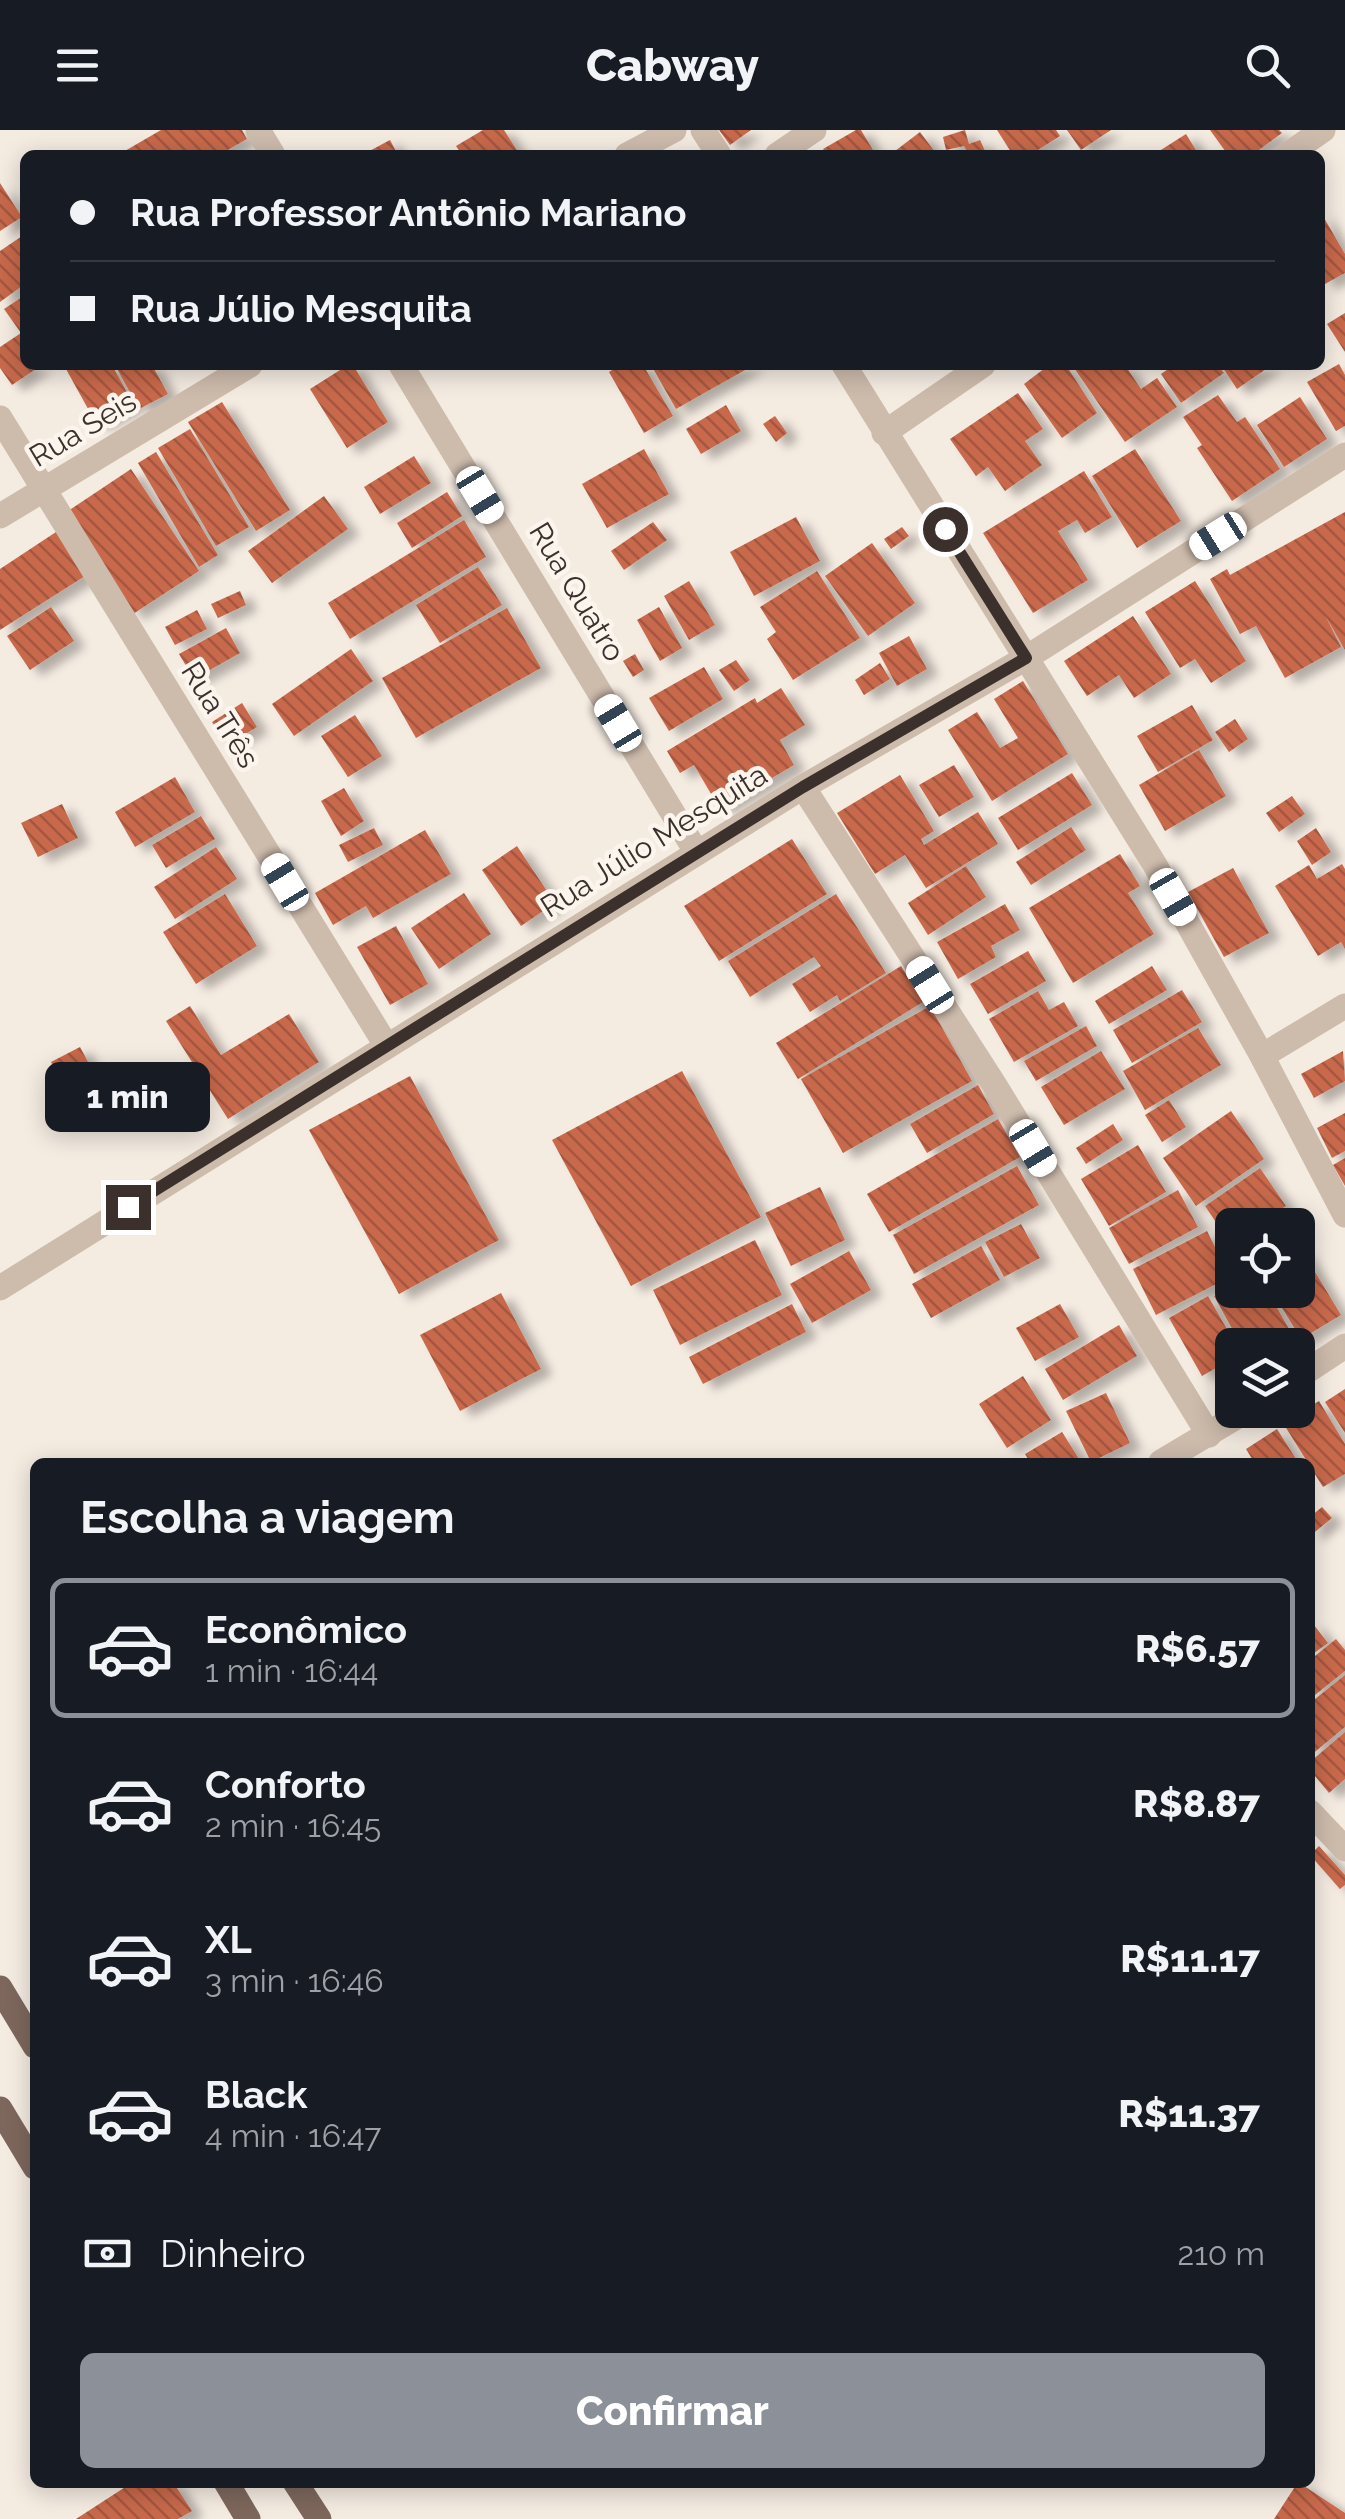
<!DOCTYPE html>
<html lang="pt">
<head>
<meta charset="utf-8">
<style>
	body { margin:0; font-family:Raleway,sans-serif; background:#20242c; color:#f1f3f6; height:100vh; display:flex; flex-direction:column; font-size:38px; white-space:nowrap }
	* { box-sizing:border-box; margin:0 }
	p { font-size:32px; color:#9ea1a6 }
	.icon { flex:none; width:55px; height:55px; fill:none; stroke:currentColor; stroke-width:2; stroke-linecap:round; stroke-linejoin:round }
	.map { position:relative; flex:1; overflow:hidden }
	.side { position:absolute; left:30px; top:1328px; width:1285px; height:1030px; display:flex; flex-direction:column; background:#171b24; border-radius:15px; box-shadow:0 5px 25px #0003 }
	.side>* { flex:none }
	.banner { position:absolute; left:20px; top:20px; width:1305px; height:220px; border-radius:15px; box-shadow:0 5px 25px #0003; display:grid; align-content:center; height:220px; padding:0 50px; background:#171b24 }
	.buttons { position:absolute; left:1215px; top:1078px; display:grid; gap:20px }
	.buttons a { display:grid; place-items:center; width:100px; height:100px; border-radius:15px; background:#171b24; box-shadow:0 5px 25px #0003; font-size:50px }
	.end { position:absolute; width:45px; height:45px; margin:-22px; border:12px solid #3b302b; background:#fff; box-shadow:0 0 0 5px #fff }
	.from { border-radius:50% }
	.bubble { position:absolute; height:70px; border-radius:15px; background:#171b24; box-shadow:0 5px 25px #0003; font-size:32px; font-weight:800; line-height:70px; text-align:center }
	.car { position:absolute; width:30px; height:60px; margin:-30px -15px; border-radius:12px; box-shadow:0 0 8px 2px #0007; background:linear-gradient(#fff 24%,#345 0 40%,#fff 0 76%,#345 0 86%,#fff 0) }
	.banner b { display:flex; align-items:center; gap:35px; height:95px; font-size:38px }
	.banner b+b { border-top:2px solid #363941 }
	.banner i { width:25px; height:25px; background:#f1f3f6 }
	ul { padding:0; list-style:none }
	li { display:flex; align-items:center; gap:30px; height:140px; margin:0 20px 15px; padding:0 30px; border:5px solid transparent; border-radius:15px }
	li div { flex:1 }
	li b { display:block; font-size:38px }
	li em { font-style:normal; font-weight:800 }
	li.on { border-color:#8c9099 }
	li>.icon { width:90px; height:90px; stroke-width:1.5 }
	h2 { padding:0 50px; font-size:45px; line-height:120px }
	.pay { display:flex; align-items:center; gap:25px; height:110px; padding:0 50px; font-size:38px }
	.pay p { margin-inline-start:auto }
	.cta { display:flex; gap:20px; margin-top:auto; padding:20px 50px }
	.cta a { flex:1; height:115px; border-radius:15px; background:#8c9099; color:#fff; font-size:40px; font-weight:800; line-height:115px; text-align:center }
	header { display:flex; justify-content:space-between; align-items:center; height:130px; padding:0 50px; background:#171b24; font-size:45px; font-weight:800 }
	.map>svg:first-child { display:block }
	.building { fill:url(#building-back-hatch); filter:url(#shadow) }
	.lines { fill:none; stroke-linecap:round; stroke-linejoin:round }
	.minor { stroke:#cdbbac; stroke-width:25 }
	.major { stroke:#7d675c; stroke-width:25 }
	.route { stroke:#3b302b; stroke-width:12 }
	.labels { text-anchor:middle; stroke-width:9; stroke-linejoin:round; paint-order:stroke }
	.street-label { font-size:30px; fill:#3b302b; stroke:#fbf5ee }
</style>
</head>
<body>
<header><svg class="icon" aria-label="menu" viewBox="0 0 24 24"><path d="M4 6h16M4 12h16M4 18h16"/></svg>Cabway<svg class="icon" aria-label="search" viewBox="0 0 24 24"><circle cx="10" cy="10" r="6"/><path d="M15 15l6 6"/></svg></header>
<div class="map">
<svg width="1345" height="2389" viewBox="0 0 1345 2389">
	<defs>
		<pattern id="building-back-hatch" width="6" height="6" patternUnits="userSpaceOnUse" patternTransform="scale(2.5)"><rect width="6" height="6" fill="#c8694b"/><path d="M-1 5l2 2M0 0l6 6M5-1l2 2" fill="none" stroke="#a4573f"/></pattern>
		<filter id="shadow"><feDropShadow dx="11" dy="6" stdDeviation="5" flood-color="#0004"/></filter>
	</defs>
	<rect width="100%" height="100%" fill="#f4ebe1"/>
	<g class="building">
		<path d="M 161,0 L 242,0 L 247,9 L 219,25 L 118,25 Z"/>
		<path d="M 483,0 L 504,0 L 520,25 L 462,25 L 456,16 Z"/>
		<path d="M 719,0 L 751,0 L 730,15 Z"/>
		<path d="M 856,0 L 861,0 L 873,20 L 864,25 L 827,25 L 823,19 Z"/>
		<path d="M 965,0 L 969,14 L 980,10 L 987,25 L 969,25 L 964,16 L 946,20 L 943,7 Z"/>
		<path d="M 997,0 L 1056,0 L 1060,6 L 1030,25 L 1013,25 Z"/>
		<path d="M 1067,0 L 1111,0 L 1081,20 Z"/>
		<path d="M 1210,0 L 1279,0 L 1282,3 L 1252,25 L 1228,25 Z"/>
		<path d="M 920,2 L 935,22 L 932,25 L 898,25 L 895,21 Z"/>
		<path d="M 1186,4 L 1199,25 L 1153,25 Z"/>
		<path d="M 390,10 L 398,25 L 362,25 Z"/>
		<path d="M 0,53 L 22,87 L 0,101 Z"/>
		<path d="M 1320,81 L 1345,124 L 1345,143 L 1325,154 L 1320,146 Z"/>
		<path d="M 25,104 L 25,154 L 0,172 L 0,121 Z"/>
		<path d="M 25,165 L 25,235 L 42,235 L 12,255 L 0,238 L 0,217 L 21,203 L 4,179 Z"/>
		<path d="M 1345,183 L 1345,222 L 1327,194 Z"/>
		<path d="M 1339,234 L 1345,245 L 1345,296 L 1336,301 L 1307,252 Z"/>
		<path d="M 73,235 L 112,235 L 134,275 L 97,295 L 66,239 Z"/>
		<path d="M 115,235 L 152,235 L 168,264 L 139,279 Z"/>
		<path d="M 348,235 L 353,235 L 388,292 L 347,318 L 310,259 Z"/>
		<path d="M 620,235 L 643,235 L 673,286 L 644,303 L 609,242 Z"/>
		<path d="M 651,235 L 754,235 L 676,279 Z"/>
		<path d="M 1049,235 L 1066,235 L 1097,283 L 1062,308 L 1024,254 Z"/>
		<path d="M 1072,235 L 1125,235 L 1141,259 L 1157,248 L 1177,277 L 1125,312 Z"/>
		<path d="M 1174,235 L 1218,235 L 1224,243 L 1181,273 L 1161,244 Z"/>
		<path d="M 1221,235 L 1272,235 L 1237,259 Z"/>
		<path d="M 1018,263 L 1043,299 L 1025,311 L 1042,335 L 1005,361 L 988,337 L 976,346 L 950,309 Z"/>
		<path d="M 1218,265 L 1237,292 L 1245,287 L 1280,339 L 1232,371 L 1197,318 L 1202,315 L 1183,287 Z"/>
		<path d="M 1300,267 L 1327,309 L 1284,337 L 1257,295 Z"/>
		<path d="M 222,272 L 290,380 L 256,401 L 188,292 Z"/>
		<path d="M 726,275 L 741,301 L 701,324 L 686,299 Z"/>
		<path d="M 775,286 L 787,303 L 776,312 L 763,294 Z"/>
		<path d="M 190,299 L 249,397 L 216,416 L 158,318 Z"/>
		<path d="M 644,319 L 669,364 L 607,398 L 582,354 Z"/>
		<path d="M 1135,319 L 1181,391 L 1137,418 L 1092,346 Z"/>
		<path d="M 156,322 L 218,425 L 199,437 L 138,333 Z"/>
		<path d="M 414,326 L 431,353 L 380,384 L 364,357 Z"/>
		<path d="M 131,339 L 199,441 L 133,484 L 65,383 Z"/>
		<path d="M 1084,341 L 1112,387 L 1085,403 L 1077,390 L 1058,401 L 1088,450 L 1033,483 L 983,403 Z"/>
		<path d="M 447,362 L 462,386 L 412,418 L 397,393 Z"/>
		<path d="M 324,366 L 348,399 L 272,453 L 248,421 Z"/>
		<path d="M 1345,382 L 1345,520 L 1325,485 L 1341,517 L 1285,548 L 1256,496 L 1240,504 L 1210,449 L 1227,439 L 1230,445 Z"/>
		<path d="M 796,387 L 820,431 L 754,466 L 730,422 Z"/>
		<path d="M 464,390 L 486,427 L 350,509 L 328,473 Z"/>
		<path d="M 653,392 L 667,410 L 624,440 L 611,421 Z"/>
		<path d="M 902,397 L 909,406 L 891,419 L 884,409 Z"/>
		<path d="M 56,402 L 85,446 L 0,500 L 0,439 Z"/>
		<path d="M 872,413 L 915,473 L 868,506 L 825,446 Z"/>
		<path d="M 478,437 L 502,475 L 440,513 L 416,475 Z"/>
		<path d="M 817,441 L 860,508 L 793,550 L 767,509 L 776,502 L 760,477 Z"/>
		<path d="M 689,451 L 715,495 L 689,510 L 664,466 Z"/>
		<path d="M 1195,451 L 1246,531 L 1211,553 L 1195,529 L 1180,538 L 1145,482 Z"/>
		<path d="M 240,461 L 246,475 L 218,488 L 211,474 Z"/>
		<path d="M 51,477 L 74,511 L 30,540 L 7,506 Z"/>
		<path d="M 659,477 L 682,518 L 660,531 L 637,490 Z"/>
		<path d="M 507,478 L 541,538 L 416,608 L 382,548 Z"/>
		<path d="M 197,480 L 207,499 L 175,515 L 165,497 Z"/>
		<path d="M 1133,486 L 1171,544 L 1134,568 L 1119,545 L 1087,566 L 1064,531 Z"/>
		<path d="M 226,498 L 240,523 L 194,549 L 179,524 Z"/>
		<path d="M 909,506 L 927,539 L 897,556 L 879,523 Z"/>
		<path d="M 351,519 L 373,551 L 294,606 L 272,574 Z"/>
		<path d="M 635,524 L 644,540 L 633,547 L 623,531 Z"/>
		<path d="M 736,530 L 750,550 L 734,561 L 719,540 Z"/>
		<path d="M 880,533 L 890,549 L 864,565 L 855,550 Z"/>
		<path d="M 704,537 L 723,569 L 669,601 L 649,568 Z"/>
		<path d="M 1023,551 L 1068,624 L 992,671 L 948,600 L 977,582 L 1000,618 L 1018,608 L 994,569 Z"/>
		<path d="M 781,558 L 805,595 L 780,610 L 794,635 L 720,679 L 694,635 L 680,643 L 667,621 L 755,568 L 757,573 Z"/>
		<path d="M 242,573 L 257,597 L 227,615 L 212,592 Z"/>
		<path d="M 1192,575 L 1213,610 L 1158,642 L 1137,606 Z"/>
		<path d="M 355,585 L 382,626 L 348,647 L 321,606 Z"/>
		<path d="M 1235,589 L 1248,609 L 1229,622 L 1215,602 Z"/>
		<path d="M 1199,620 L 1226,666 L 1165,701 L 1139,655 Z"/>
		<path d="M 954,635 L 974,667 L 939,687 L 919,655 Z"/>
		<path d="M 1072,643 L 1092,675 L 1018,720 L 998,688 Z"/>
		<path d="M 900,645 L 934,701 L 921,709 L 924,715 L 978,682 L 998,714 L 926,758 L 905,725 L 875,744 L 837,683 Z"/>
		<path d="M 175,647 L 195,682 L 135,717 L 115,682 Z"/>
		<path d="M 344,658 L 364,691 L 341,706 L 321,671 Z"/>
		<path d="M 1292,666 L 1305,684 L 1279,702 L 1266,683 Z"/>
		<path d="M 62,674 L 78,708 L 38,727 L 21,693 Z"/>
		<path d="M 201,686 L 215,709 L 166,738 L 152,715 Z"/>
		<path d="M 1071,697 L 1086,720 L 1031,755 L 1016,732 Z"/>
		<path d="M 374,698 L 383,715 L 348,732 L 339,715 Z"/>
		<path d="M 1316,698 L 1331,722 L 1312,735 L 1297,711 Z"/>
		<path d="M 425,700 L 451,744 L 373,788 L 366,776 L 333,795 L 315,763 Z"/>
		<path d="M 792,709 L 827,764 L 719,831 L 684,776 Z"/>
		<path d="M 517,716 L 555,773 L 521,796 L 482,740 Z"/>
		<path d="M 216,717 L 237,749 L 175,789 L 154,757 Z"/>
		<path d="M 1120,724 L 1140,756 L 1128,763 L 1154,804 L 1073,853 L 1029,778 Z"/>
		<path d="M 1342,734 L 1345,739 L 1345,819 L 1341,812 L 1318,826 L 1275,756 L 1309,735 L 1317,749 Z"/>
		<path d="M 966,736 L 986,767 L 928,805 L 908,773 Z"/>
		<path d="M 1233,738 L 1269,803 L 1224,827 L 1188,762 Z"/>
		<path d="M 464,763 L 491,804 L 439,839 L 411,798 Z"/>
		<path d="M 225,764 L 257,816 L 196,854 L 163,802 Z"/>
		<path d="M 836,764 L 886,843 L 840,871 L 837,865 L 810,882 L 792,854 L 821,836 L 814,827 L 750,867 L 728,831 Z"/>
		<path d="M 1005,774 L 1020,800 L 991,816 L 996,827 L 958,849 L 937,812 Z"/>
		<path d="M 396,796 L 428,854 L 390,875 L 357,817 Z"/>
		<path d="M 1028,821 L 1046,851 L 988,884 L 970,854 Z"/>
		<path d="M 901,836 L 923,872 L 798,949 L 776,913 Z"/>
		<path d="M 1152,836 L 1167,860 L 1109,894 L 1095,871 Z"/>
		<path d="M 1182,860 L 1202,892 L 1132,933 L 1113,900 Z"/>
		<path d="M 1038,861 L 1049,880 L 1064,872 L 1078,896 L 1014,932 L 989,889 Z"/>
		<path d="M 190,876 L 221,925 L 289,884 L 319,932 L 228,989 L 166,891 Z"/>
		<path d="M 930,876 L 972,951 L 843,1023 L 801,949 Z"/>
		<path d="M 1086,896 L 1097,916 L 1036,951 L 1024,931 Z"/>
		<path d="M 1198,898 L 1221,935 L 1145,980 L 1123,941 Z"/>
		<path d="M 80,917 L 95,945 L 66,961 L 51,932 Z"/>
		<path d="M 1101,921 L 1125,959 L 1064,995 L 1041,957 Z"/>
		<path d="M 1343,921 L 1345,951 L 1314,968 L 1301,944 Z"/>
		<path d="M 682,941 L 761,1087 L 631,1156 L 552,1010 Z"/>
		<path d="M 410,946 L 499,1110 L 399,1164 L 309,1000 Z"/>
		<path d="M 978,955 L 994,984 L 927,1023 L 910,994 Z"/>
		<path d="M 1169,970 L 1186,997 L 1162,1012 L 1145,985 Z"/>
		<path d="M 1231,981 L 1264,1029 L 1196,1076 L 1163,1028 Z"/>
		<path d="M 1345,983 L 1345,1021 L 1332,1028 L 1317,998 Z"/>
		<path d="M 998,989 L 1020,1027 L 889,1102 L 867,1064 Z"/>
		<path d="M 1113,994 L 1123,1010 L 1086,1034 L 1076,1018 Z"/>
		<path d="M 1138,1015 L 1166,1062 L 1109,1096 L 1081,1049 Z"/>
		<path d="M 1345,1028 L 1345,1056 L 1333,1035 Z"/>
		<path d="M 1017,1036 L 1039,1075 L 914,1144 L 893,1105 Z"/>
		<path d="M 1260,1038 L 1286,1076 L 1257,1095 L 1232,1095 L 1230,1113 L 1205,1076 Z"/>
		<path d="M 820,1057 L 845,1110 L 791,1136 L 765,1083 Z"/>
		<path d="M 1178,1060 L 1198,1097 L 1129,1134 L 1109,1098 Z"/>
		<path d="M 1021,1094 L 1040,1128 L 1004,1147 L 985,1112 Z"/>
		<path d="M 1207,1101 L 1230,1147 L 1156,1185 L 1133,1139 Z"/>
		<path d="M 755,1110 L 782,1165 L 680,1215 L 653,1160 Z"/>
		<path d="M 981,1116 L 1000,1150 L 931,1188 L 912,1154 Z"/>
		<path d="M 1300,1117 L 1341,1185 L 1301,1209 L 1271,1160 L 1298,1160 Z"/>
		<path d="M 849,1121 L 871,1160 L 812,1193 L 790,1154 Z"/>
		<path d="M 1232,1156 L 1232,1160 L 1267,1160 L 1298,1215 L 1241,1215 L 1214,1166 Z"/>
		<path d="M 501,1163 L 541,1239 L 460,1281 L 420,1205 Z"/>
		<path d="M 1208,1166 L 1236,1215 L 1232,1215 L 1232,1229 L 1202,1246 L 1169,1188 Z"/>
		<path d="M 792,1174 L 806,1202 L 703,1254 L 689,1227 Z"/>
		<path d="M 1060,1174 L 1079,1207 L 1035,1231 L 1016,1198 Z"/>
		<path d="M 1119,1195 L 1137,1226 L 1063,1270 L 1045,1239 Z"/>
		<path d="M 1023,1246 L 1051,1290 L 1007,1318 L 979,1274 Z"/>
		<path d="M 1345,1259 L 1345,1303 L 1325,1272 Z"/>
		<path d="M 1106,1263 L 1130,1313 L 1091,1332 L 1066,1281 Z"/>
		<path d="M 1319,1271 L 1345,1314 L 1345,1344 L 1323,1357 L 1283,1293 Z"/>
		<path d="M 1277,1299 L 1298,1332 L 1254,1332 L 1246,1319 Z"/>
		<path d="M 1062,1302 L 1081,1332 L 1030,1332 L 1025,1324 Z"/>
		<path d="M 1322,1377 L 1332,1388 L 1310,1406 L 1310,1387 Z"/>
		<path d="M 1310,1490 L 1328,1513 L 1310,1526 Z"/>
		<path d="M 1336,1509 L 1345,1520 L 1345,1541 L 1310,1569 L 1310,1530 Z"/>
		<path d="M 1345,1545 L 1345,1597 L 1310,1626 L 1310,1573 Z"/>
		<path d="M 1345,1602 L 1345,1649 L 1329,1663 L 1310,1640 L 1310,1632 Z"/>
		<path d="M 1319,1716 L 1345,1745 L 1345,1755 L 1340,1759 L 1310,1725 Z"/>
		<path d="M 133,2352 L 173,2352 L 192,2381 L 178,2389 L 76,2389 Z"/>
		<path d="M 1298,2352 L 1345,2383 L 1345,2389 L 1274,2389 Z"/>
	</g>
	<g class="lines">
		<g class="minor">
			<path d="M 258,0 L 273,25"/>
			<path d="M 703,0 L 719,25"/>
			<path d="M 627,25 L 674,0"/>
			<path d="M 777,25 L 814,0"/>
			<path d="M 1287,25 L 1323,0"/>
			<path d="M 401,235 L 697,723"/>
			<path d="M 844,235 L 1155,735 L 1262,926 L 1345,1085"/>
			<path d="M 0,288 L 386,915"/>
			<path d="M 884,303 L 983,235"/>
			<path d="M 0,386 L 250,235"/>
			<path d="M 803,657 L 994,954 L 1209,1305"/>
			<path d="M 1262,926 L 1345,876"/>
			<path d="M 0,1158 L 803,657 L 1026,528 L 1345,325"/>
			<path d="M 1298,1247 L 1345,1216"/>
			<path d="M 1161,1332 L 1248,1280"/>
			<path d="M 1310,1682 L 1345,1719"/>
		</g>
		<g class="major">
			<path d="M 0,1858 L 35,1916"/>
			<path d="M 0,1979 L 35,2037"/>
			<path d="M 226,2352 L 248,2389"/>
			<path d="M 295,2352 L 319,2389"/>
		</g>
	</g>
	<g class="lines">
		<path class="route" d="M 128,1077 L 803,657 L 1026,528 L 945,399"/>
	</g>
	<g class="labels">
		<g class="street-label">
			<text transform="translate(83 299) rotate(-31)" y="10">Rua Seis</text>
			<text transform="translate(577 462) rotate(59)" y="10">Rua Quatro</text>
			<text transform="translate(220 585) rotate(58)" y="10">Rua Três</text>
			<text transform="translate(654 711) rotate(-32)" y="10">Rua Júlio Mesquita</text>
		</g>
	</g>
</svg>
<div class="buttons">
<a><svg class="icon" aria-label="locate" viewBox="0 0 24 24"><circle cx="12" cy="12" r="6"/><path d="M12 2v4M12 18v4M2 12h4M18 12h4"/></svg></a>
<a><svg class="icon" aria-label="layers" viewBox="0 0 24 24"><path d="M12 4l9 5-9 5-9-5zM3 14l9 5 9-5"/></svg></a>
</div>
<i class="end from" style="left:945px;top:399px"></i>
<i class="end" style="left:128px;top:1077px"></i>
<div class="bubble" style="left:45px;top:932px;width:165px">1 min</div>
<i class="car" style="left:480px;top:365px;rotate:149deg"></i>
<i class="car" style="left:1218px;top:406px;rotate:238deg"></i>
<i class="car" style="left:618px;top:593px;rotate:329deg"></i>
<i class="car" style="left:285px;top:752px;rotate:329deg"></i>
<i class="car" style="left:1173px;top:767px;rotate:150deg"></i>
<i class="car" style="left:930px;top:855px;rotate:328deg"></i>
<i class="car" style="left:1033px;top:1018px;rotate:149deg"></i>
<div class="banner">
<b><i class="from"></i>Rua Professor Antônio Mariano</b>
<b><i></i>Rua Júlio Mesquita</b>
</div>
<section class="side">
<h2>Escolha a viagem</h2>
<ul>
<li class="on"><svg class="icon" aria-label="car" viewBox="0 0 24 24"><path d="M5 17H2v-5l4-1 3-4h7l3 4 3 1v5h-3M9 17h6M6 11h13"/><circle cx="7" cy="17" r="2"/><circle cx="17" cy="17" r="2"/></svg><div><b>Econômico</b><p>1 min · 16:44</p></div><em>R$6.57</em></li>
<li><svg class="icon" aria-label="car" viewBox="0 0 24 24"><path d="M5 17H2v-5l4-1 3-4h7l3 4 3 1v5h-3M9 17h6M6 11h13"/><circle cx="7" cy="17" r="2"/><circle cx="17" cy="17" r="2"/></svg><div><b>Conforto</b><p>2 min · 16:45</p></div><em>R$8.87</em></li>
<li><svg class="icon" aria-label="car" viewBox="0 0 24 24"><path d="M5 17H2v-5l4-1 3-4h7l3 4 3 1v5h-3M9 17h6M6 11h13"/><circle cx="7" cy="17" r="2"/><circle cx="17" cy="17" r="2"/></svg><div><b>XL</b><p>3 min · 16:46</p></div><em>R$11.17</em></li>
<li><svg class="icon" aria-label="car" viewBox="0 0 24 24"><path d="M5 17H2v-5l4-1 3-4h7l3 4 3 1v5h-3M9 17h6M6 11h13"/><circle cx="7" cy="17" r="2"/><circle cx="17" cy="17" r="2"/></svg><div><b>Black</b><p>4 min · 16:47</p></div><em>R$11.37</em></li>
</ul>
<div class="pay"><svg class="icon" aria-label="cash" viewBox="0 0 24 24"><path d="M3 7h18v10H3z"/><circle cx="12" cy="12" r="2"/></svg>Dinheiro<p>210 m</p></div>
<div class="cta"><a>Confirmar</a></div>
</section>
</div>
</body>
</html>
